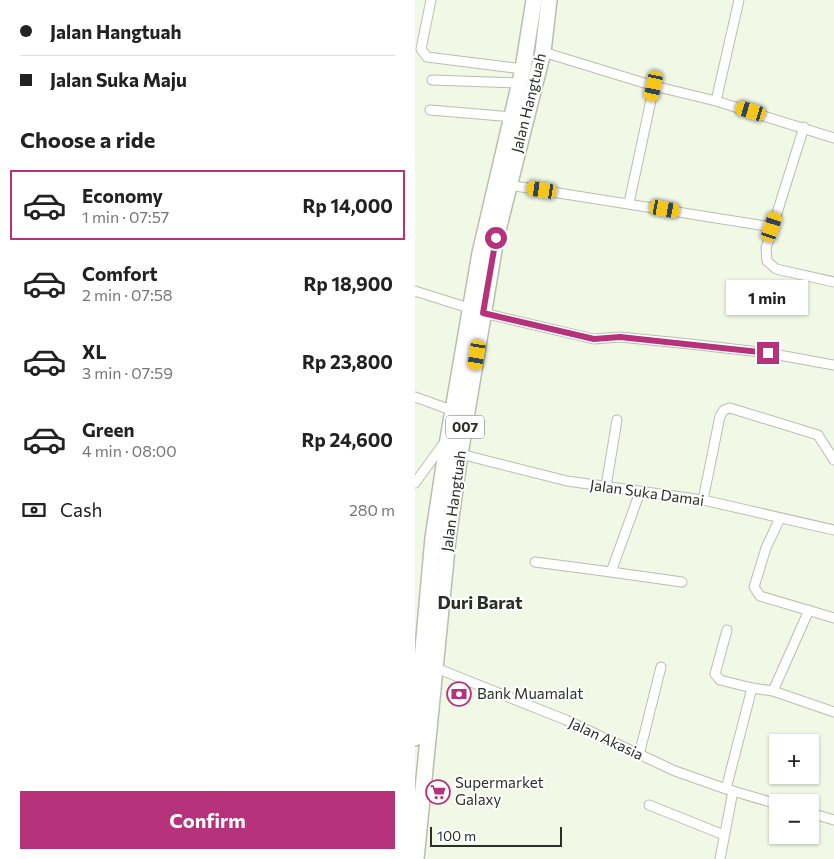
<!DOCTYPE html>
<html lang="en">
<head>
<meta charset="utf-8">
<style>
	body { margin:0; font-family:Commissioner,sans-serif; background:#f6f6f6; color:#222; height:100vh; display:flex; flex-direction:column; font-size:19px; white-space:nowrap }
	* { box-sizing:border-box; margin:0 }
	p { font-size:16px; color:#767676 }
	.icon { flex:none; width:28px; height:28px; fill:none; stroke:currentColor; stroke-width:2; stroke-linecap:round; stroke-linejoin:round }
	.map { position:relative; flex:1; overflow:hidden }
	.panel { display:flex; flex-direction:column; background:#fff; width:415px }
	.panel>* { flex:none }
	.hud { display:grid; align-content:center; height:110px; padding:0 20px; background:#fff }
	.fabs { position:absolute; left:354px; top:734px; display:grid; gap:10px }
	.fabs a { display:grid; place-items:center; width:50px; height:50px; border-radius:0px; background:#fff; box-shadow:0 1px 4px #0004; font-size:25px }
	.scale { position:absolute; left:15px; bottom:12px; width:132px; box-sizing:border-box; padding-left:5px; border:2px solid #2c2f28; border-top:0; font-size:14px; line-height:18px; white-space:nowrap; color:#2c2f28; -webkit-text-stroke:4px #fff; paint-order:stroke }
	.end { position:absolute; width:22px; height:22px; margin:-11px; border:6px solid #b6337c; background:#fff; box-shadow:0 0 0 2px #fff }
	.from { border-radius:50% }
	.bubble { position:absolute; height:35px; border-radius:0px; background:#fff; box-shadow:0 1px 4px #0004; font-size:16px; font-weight:700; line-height:35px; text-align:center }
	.car { position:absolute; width:15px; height:30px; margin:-15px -8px; border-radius:6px; box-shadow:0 0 4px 1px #0007; background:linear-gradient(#f5c518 24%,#345 0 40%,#f5c518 0 76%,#345 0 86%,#f5c518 0) }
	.hud b { display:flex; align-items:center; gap:18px; height:48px; font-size:19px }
	.hud b+b { border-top:1px solid #e0e0e0 }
	.hud i { width:12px; height:12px; background:#222 }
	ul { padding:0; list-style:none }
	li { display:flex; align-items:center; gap:15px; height:70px; margin:0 10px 8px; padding:0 10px; border:2px solid transparent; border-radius:0px }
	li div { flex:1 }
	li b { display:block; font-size:19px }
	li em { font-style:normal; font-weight:700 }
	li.current { border-color:#b6337c }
	li>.icon { width:45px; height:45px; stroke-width:1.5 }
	h2 { padding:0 20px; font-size:22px; line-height:60px }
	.pay { display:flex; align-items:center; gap:12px; height:55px; padding:0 20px; font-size:19px }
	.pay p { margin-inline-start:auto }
	.action { display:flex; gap:10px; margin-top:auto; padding:10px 20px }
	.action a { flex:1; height:58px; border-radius:0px; background:#b6337c; color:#fff; font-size:20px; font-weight:700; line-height:58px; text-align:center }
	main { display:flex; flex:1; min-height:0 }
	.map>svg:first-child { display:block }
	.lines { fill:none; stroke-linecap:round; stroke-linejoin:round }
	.minor-casing { stroke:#b8bfae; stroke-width:11 }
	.trunk-casing { stroke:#b8bfae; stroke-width:18 }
	.minor { stroke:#fff; stroke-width:9 }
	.trunk { stroke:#fff; stroke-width:15 }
	.route { stroke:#b6337c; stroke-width:6 }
	.labels { text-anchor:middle; stroke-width:4; stroke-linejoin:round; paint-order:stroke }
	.shield { fill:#fff; stroke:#6b6d68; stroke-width:1 }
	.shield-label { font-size:14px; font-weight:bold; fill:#2c2f28 }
	.street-label { font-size:15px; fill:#2c2f28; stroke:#fff }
	.poi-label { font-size:15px; fill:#2c2f28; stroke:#fff; text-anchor:start }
	.quarter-label { font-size:18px; font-weight:bold; fill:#2c2f28; stroke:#fff }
</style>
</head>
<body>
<main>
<section class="panel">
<div class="hud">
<b><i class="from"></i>Jalan Hangtuah</b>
<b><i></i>Jalan Suka Maju</b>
</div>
<h2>Choose a ride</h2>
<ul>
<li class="current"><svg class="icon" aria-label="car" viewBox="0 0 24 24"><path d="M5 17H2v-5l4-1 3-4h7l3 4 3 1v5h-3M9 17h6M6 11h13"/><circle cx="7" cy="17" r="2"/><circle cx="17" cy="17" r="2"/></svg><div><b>Economy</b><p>1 min · 07:57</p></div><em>Rp 14,000</em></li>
<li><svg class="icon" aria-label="car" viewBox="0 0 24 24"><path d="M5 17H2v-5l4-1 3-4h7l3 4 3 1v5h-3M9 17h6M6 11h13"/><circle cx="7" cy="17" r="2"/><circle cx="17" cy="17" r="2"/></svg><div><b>Comfort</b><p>2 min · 07:58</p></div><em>Rp 18,900</em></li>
<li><svg class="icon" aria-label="car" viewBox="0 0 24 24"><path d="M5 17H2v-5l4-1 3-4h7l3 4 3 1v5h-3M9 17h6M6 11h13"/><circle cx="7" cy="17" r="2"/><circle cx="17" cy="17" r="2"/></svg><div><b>XL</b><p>3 min · 07:59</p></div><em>Rp 23,800</em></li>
<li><svg class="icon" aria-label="car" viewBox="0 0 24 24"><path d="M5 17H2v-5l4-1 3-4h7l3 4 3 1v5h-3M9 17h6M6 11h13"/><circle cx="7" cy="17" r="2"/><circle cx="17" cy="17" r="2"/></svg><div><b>Green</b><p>4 min · 08:00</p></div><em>Rp 24,600</em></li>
</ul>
<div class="pay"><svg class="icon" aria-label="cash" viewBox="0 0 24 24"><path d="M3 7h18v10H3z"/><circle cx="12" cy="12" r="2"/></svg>Cash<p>280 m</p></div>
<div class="action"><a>Confirm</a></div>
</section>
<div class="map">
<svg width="419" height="859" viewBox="0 0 419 859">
	<rect width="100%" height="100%" fill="#f1f8e6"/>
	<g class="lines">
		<g class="minor-casing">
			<g id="minor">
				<path d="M 16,0 L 6,49 L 12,57 L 108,69"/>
				<path d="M 128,52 L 239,86 L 301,101 L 419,138"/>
				<path d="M 17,80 L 105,83"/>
				<path d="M 301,101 L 324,0"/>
				<path d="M 15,110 L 98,117"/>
				<path d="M 389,127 L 351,248 L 352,261 L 361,269 L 419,282"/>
				<path d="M 93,185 L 357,227"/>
				<path d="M 214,203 L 239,86"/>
				<path d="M 0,291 L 57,309"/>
				<path d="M 68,313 L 179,339 L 205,337 L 275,344 L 353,353 L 419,365"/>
				<path d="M 0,397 L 39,411"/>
				<path d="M 45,454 L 152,481 L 288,500 L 419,530"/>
				<path d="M 0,483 L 29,443"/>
				<path d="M 191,486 L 202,420"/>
				<path d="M 288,500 L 305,416 L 309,410 L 315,408 L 403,435 L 419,460"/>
				<path d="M 365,518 L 351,548 L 339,587 L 345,596 L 419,618"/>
				<path d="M 120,562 L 196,572 L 225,492"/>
				<path d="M 196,572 L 267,582"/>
				<path d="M 312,630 L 300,674 L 305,680 L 337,688"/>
				<path d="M 21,668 L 151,720 L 260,771 L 311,789 L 362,804"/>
				<path d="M 358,691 L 394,610"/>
				<path d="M 224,755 L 246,667"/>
				<path d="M 311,789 L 337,688 L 358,691 L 419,712"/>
				<path d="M 234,805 L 309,835"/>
				<path d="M 395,813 L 419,820"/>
				<path d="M 305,859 L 318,791"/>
			</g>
		</g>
		<g class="trunk-casing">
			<g id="trunk">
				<path d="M 0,738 L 18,538 L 33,439 L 65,253 L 108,69 L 119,0"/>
				<path d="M 1,859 L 33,539 L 45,454 L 81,238 L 128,52 L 134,0"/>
			</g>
		</g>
		<use href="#minor" class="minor"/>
		<use href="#trunk" class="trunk"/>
	</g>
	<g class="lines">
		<path class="route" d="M 81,238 L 68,313 L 179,339 L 205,337 L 353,353"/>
	</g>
	<defs>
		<g id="bank-ring" transform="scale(1.25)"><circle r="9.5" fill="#fff" stroke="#b6337c" stroke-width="1.5"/><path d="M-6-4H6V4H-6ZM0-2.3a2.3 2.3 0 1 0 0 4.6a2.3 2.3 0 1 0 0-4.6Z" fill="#b6337c"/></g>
		<g id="supermarket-ring" transform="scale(1.25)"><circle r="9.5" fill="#fff" stroke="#b6337c" stroke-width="1.5"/><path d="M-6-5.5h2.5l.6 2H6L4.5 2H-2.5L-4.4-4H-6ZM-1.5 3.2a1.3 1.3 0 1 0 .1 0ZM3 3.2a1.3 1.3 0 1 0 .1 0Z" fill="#b6337c"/></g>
	</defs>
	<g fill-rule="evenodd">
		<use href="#bank-ring" x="44" y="694"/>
		<use href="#supermarket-ring" x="23" y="792"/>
	</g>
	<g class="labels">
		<rect class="shield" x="31" y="415.5" width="38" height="23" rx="4"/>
		<g class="shield-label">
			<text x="50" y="432">007</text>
		</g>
		<g class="street-label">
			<text transform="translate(114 103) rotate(-76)" y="5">Jalan Hangtuah</text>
			<text transform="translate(232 493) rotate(8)" y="5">Jalan Suka Damai</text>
			<text transform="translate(39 501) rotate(-82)" y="5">Jalan Hangtuah</text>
			<text transform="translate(191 739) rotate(25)" y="5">Jalan Akasia</text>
		</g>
		<g class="poi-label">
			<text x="62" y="699">Bank Muamalat</text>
			<text x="40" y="788">Supermarket<tspan x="40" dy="17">Galaxy</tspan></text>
		</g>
		<g class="quarter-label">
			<text x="65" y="609">Duri Barat</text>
		</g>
	</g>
</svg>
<div class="fabs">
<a>+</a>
<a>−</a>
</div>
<div class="scale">100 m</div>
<i class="end from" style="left:81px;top:238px"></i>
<i class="end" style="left:353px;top:353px"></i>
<div class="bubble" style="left:311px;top:280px;width:82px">1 min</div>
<i class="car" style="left:239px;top:86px;rotate:192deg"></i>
<i class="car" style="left:336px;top:111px;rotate:287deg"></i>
<i class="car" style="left:127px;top:190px;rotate:279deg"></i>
<i class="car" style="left:250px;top:209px;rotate:100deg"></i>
<i class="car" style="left:357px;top:227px;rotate:18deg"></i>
<i class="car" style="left:62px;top:355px;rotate:189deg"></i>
</div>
</main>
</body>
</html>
